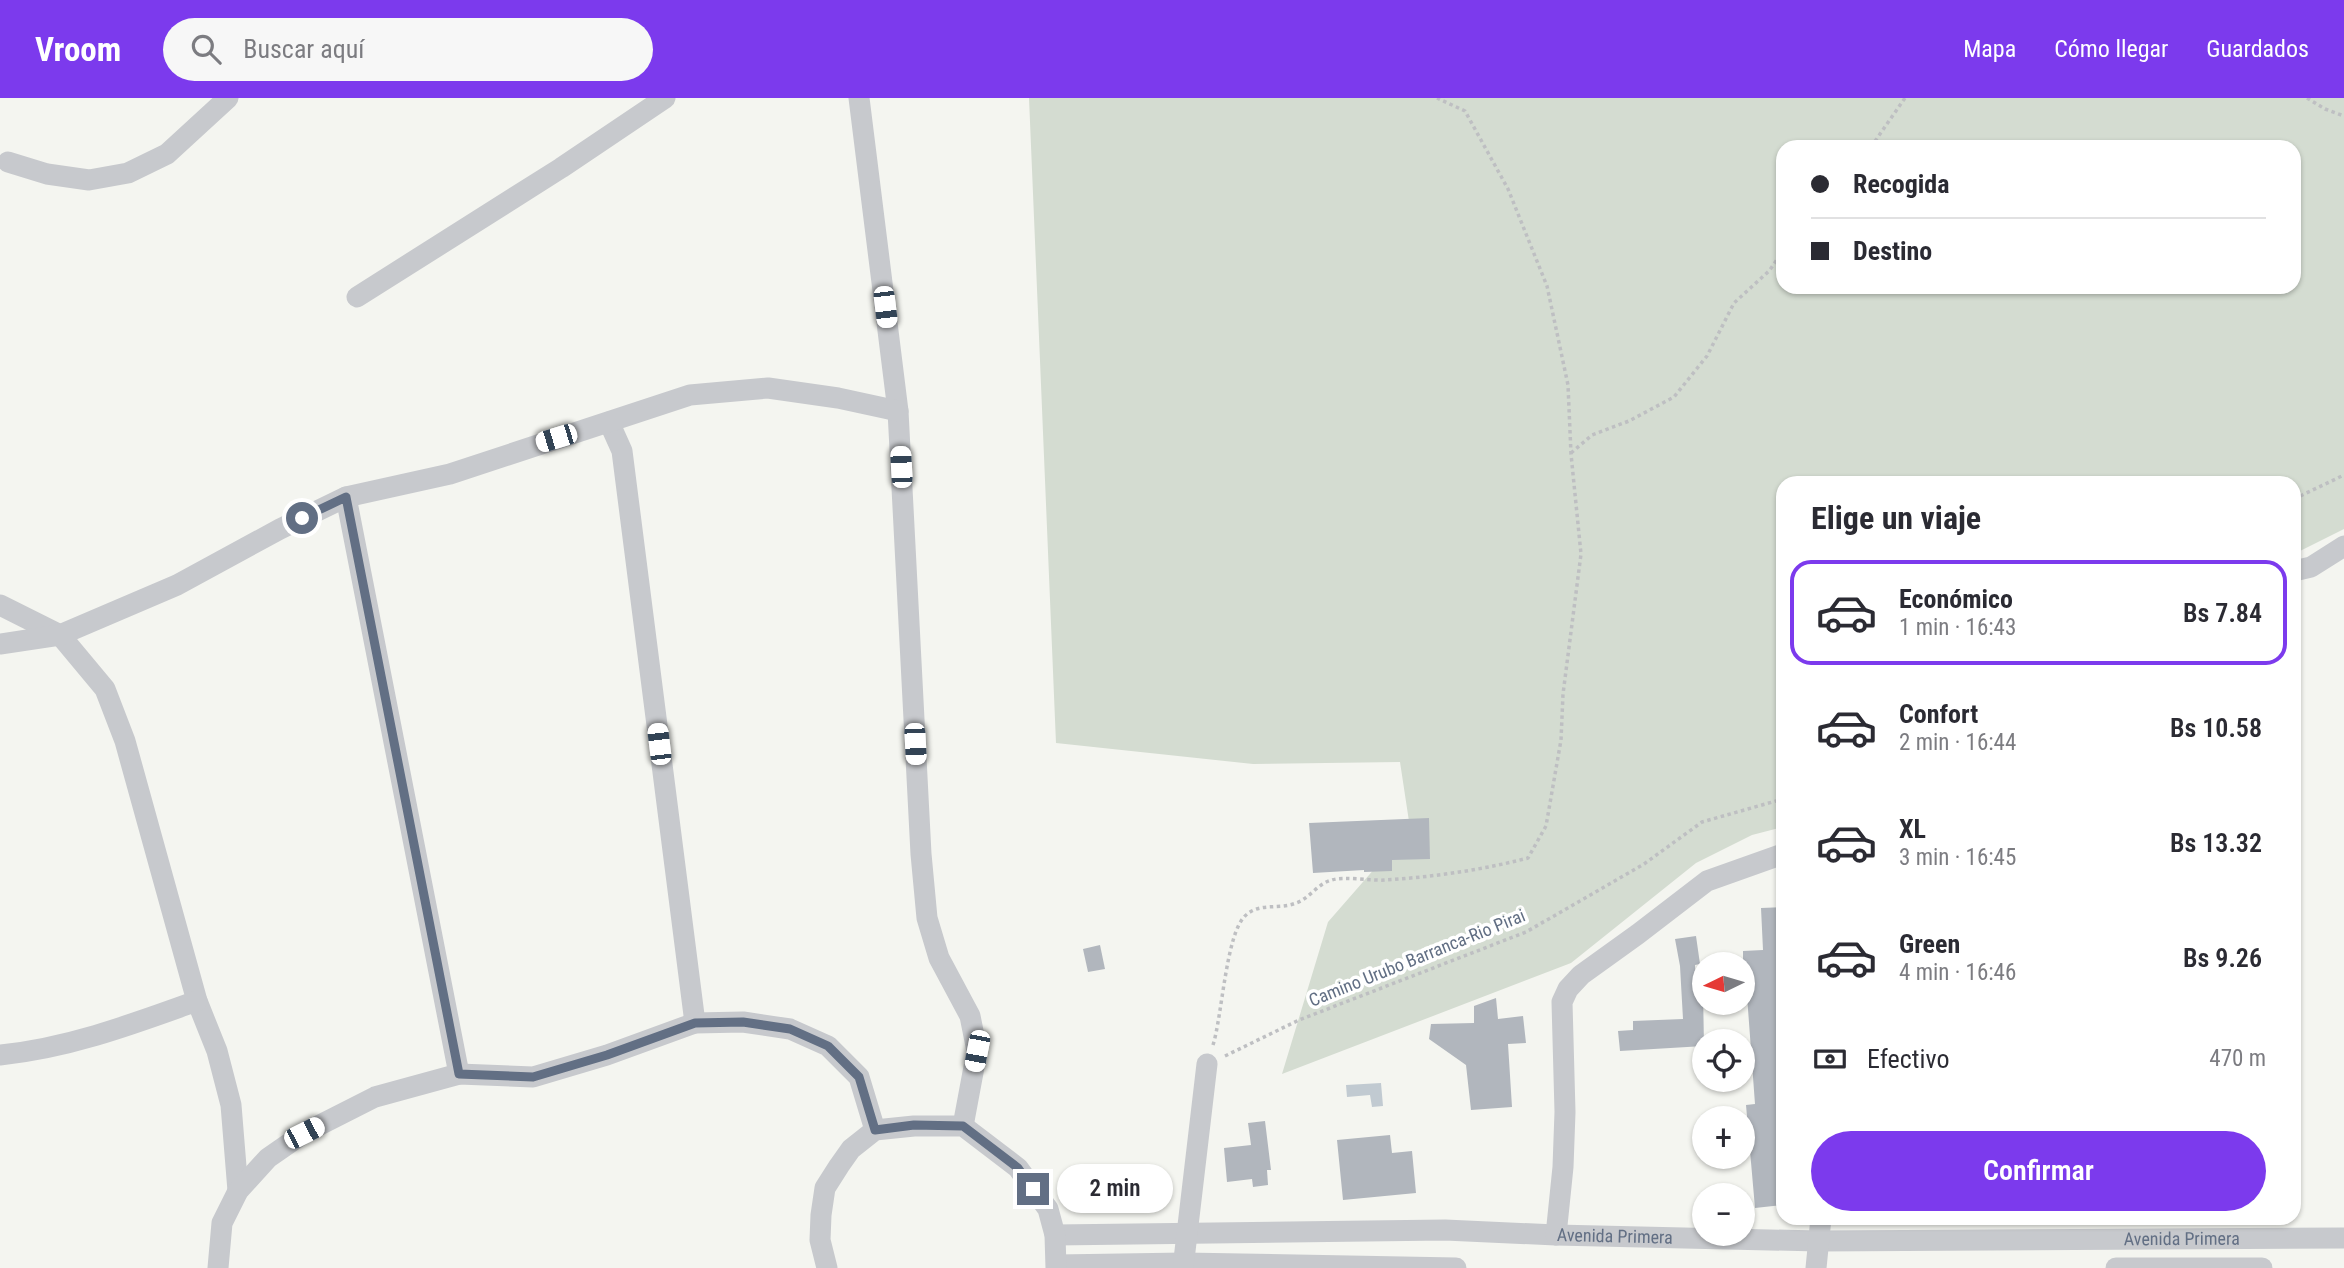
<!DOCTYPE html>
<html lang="es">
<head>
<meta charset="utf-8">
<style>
	body { margin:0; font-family:"Roboto Condensed",sans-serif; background:#f7f7f7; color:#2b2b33; height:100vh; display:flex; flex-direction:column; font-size:26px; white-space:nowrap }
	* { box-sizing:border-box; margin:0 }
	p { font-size:23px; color:#7c7c81 }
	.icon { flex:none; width:38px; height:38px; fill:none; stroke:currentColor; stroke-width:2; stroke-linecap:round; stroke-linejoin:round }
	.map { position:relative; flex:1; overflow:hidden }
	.side { position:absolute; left:1776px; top:378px; width:525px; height:749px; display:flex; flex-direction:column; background:#fff; border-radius:21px; box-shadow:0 2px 5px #0004 }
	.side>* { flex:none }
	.banner { position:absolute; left:1776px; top:42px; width:525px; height:154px; border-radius:21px; box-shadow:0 2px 5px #0004; display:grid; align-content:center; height:154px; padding:0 35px; background:#fff }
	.needle { width:46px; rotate:265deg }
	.buttons { position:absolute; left:1692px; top:854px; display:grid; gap:14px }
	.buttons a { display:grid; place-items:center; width:63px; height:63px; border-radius:50%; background:#fff; box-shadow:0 2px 5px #0004; font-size:35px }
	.end { position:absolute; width:32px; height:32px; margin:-16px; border:9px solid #626f84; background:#fff; box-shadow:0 0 0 4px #fff }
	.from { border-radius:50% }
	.bubble { position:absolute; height:49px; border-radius:24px; background:#fff; box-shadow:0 2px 5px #0004; font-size:23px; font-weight:600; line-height:49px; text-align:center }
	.car { position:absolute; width:21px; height:42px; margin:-21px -10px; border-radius:9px; box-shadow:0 0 5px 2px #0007; background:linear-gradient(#fff 24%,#345 0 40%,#fff 0 76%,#345 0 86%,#fff 0) }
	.banner b { display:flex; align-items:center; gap:24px; height:66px; font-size:26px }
	.banner b+b { border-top:2px solid #e1e1e2 }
	.banner i { width:18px; height:18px; background:#2b2b33 }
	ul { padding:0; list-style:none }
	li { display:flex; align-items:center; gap:21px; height:105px; margin:0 14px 10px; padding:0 21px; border:4px solid transparent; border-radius:21px }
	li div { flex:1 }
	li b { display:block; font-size:26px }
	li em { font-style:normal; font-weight:600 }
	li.current { border-color:#7c3aed }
	li>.icon { width:63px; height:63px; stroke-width:1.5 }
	h2 { padding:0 35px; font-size:32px; line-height:84px }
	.pay { display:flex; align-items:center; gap:18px; height:77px; padding:0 35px; font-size:26px }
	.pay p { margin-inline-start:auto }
	.button { display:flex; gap:14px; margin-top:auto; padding:14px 35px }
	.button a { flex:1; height:80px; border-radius:42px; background:#7c3aed; color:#fff; font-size:28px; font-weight:600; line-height:80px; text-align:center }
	header { display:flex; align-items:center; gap:42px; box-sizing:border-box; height:98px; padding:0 35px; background:#7c3aed; color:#fff }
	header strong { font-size:33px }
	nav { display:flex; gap:38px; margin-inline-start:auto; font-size:24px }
	.search { width:490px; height:63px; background:#f7f7f7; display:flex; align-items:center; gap:18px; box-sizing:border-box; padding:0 24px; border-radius:38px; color:#7c7c81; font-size:26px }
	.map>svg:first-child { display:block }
	.green { fill:#d4dcd1; fill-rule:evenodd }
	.water { fill:#c1cad1 }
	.building { fill:#b1b6bd }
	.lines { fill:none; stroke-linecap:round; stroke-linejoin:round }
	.path { stroke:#bebfc2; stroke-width:3.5; stroke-dasharray:3.5 3.5; stroke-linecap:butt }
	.minor { stroke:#c7c9cd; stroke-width:21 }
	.route { stroke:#626f84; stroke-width:9 }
	.labels { text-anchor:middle; stroke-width:7; stroke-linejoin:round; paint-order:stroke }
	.street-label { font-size:18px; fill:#626f84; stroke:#fff }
</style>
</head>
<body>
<header>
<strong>Vroom</strong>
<div class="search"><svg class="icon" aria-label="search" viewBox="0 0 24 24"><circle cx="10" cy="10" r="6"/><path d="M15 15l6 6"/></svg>Buscar aquí</div>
<nav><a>Mapa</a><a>Cómo llegar</a><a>Guardados</a></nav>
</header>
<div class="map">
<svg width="2344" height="1170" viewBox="0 0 2344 1170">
	<rect width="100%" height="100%" fill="#f4f5f0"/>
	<path class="green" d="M 1029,0 L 2344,0 L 2344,431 L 2294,456 L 2294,385 L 1783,385 L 1783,729 L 1752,737 L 1696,765 L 1571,865 L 1282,976 L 1328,824 L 1410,730 L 1400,664 L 1253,666 L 1056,645 ZM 1783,49 L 2294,49 L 2294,189 L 1783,189 Z"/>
	<path class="water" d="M 1381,985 L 1383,1008 L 1372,1009 L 1370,997 L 1347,999 L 1346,987 Z"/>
	<g class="building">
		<path d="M 1429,720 L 1430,761 L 1392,762 L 1392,773 L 1364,774 L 1364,772 L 1313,775 L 1309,725 Z"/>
		<path d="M 1783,809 L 1783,1107 L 1755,1110 L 1746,1007 L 1755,1006 L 1746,884 L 1743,885 L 1743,853 L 1763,852 L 1761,810 Z"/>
		<path d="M 1696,838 L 1700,866 L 1695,867 L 1696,894 L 1703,893 L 1704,948 L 1620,953 L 1618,933 L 1633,932 L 1633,923 L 1683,921 L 1680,868 L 1675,841 Z"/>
		<path d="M 1100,847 L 1105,871 L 1088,874 L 1083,851 Z"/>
		<path d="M 1496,900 L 1498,921 L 1523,918 L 1526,945 L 1508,946 L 1512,1009 L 1471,1012 L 1466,967 L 1429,941 L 1431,926 L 1474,925 L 1474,908 Z"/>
		<path d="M 1265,1023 L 1271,1072 L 1267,1072 L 1268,1087 L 1253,1089 L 1252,1081 L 1227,1084 L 1224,1050 L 1251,1047 L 1248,1025 Z"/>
		<path d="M 1390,1037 L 1392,1055 L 1412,1053 L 1416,1095 L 1343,1102 L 1337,1042 Z"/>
	</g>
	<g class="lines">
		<g class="path">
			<path d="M 2307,0 L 2325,11 L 2344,18"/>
			<path d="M 1871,49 L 1905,0"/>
			<path d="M 1571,355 L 1592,337 L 1629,323 L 1674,299 L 1707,258 L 1734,205 L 1769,173 L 1783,153"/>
			<path d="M 2294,401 L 2344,377"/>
			<path d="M 1213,947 C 1222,919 1226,836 1245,818 C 1259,804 1279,812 1296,805 C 1309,801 1318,785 1332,782 C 1344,778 1371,783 1385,782 C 1433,779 1482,772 1528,760 L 1546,728 L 1561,642 L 1563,596 L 1581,456 L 1571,356 L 1568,287 L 1547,188 L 1508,91 L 1465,13 L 1437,0"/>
			<path d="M 1225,958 L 1299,922 L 1526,834 L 1644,766 L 1702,724 L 1783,701"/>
		</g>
		<g class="minor">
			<path d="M 859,0 L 898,313 L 921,756 L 927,820 L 939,860 L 970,918 L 977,953 L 963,1028"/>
			<path d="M 8,64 L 47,76 L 89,82 L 128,75 L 167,56 L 228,0"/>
			<path d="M 357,199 L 561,70 L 665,0"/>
			<path d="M 609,324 L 622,353 L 695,925"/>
			<path d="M 346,399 L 459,976"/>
			<path d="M 2294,473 L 2311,469 L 2344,448"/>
			<path d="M 0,507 L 60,537 L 105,591 L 125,643 L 197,903 L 217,953 L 231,1007 L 238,1093"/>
			<path d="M 0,546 L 60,537 L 177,487 L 280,431 L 346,399 L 450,376 L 690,297 L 768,290 L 838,300 L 898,313"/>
			<path d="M 0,957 C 69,950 133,926 197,903"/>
			<path id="s1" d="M 1055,1137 L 1445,1132 L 1556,1137 L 1818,1143 L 2344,1140"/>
			<path d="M 1556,1137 L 1563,1069 L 1565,1014 L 1562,904 L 1568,891 L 1581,877 L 1638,836 L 1707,783 L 1783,756"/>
			<path d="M 1057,1167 L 1184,1165 L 1456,1170"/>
			<path d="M 218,1170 L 222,1125 L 238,1093 L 268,1060 L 304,1035 L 375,999 L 459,976 L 533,979 L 607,957 L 695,925 L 743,924 L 790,931 L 828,948 L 859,979 L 875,1032"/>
			<path d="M 827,1170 L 820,1142 L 821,1117 L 825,1090 L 839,1068 L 851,1051 L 875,1032 L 914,1028 L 963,1028 L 1018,1070 L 1048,1111 L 1055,1137 L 1056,1170"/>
			<path d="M 1183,1170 L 1207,966"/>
			<path d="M 1816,1170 L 1821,1120"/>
			<path d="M 2116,1170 L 2262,1170"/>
		</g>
	</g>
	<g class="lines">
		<path class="route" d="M 302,420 L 346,399 L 459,976 L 533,979 L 607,957 L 695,925 L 743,924 L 790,931 L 828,948 L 859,979 L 875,1032 L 914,1027 L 963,1028 L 1018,1070 L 1033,1091"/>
	</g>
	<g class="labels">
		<g class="street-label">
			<text transform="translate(1417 860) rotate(-22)" y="6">Camino Urubo Barranca-Rio Pirai</text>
			<text dy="6" stroke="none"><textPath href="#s1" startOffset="560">Avenida Primera</textPath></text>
			<text dy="6" stroke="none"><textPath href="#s1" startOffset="1127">Avenida Primera</textPath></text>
		</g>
	</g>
</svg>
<div class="buttons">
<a><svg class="needle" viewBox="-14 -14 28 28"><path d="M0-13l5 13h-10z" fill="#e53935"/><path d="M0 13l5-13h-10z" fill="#7c7c81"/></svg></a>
<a><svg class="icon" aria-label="locate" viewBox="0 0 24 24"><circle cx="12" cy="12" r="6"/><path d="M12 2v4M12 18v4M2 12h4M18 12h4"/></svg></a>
<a>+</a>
<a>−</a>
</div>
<i class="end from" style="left:302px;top:420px"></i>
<i class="end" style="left:1033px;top:1091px"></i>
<div class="bubble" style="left:1057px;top:1066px;width:116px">2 min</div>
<i class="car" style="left:885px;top:209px;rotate:173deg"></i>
<i class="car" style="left:556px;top:340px;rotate:253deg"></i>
<i class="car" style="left:901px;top:369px;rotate:357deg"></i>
<i class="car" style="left:659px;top:646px;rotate:353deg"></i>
<i class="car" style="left:915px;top:646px;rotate:177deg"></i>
<i class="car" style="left:977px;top:953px;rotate:191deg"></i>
<i class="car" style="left:304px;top:1035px;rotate:63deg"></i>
<div class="banner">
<b><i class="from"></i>Recogida</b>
<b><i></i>Destino</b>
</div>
<section class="side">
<h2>Elige un viaje</h2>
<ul>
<li class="current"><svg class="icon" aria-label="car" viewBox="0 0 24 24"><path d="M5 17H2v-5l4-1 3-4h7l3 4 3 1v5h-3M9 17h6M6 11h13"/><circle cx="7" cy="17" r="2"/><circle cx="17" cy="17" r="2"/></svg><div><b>Económico</b><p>1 min · 16:43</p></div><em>Bs 7.84</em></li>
<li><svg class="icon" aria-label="car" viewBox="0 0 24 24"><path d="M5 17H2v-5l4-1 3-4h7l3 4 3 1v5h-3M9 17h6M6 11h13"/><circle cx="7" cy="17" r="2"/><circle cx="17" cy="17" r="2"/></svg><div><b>Confort</b><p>2 min · 16:44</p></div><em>Bs 10.58</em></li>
<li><svg class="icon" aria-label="car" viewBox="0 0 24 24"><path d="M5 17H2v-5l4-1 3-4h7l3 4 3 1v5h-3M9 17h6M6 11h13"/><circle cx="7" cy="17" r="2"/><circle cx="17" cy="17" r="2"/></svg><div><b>XL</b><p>3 min · 16:45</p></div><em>Bs 13.32</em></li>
<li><svg class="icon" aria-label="car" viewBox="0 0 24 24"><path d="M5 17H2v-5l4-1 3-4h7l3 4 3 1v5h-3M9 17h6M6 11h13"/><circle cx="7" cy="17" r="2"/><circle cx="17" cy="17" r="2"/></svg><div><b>Green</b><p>4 min · 16:46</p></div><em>Bs 9.26</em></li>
</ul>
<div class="pay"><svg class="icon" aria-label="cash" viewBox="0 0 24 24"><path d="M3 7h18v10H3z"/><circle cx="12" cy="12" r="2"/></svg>Efectivo<p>470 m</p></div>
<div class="button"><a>Confirmar</a></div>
</section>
</div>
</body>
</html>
